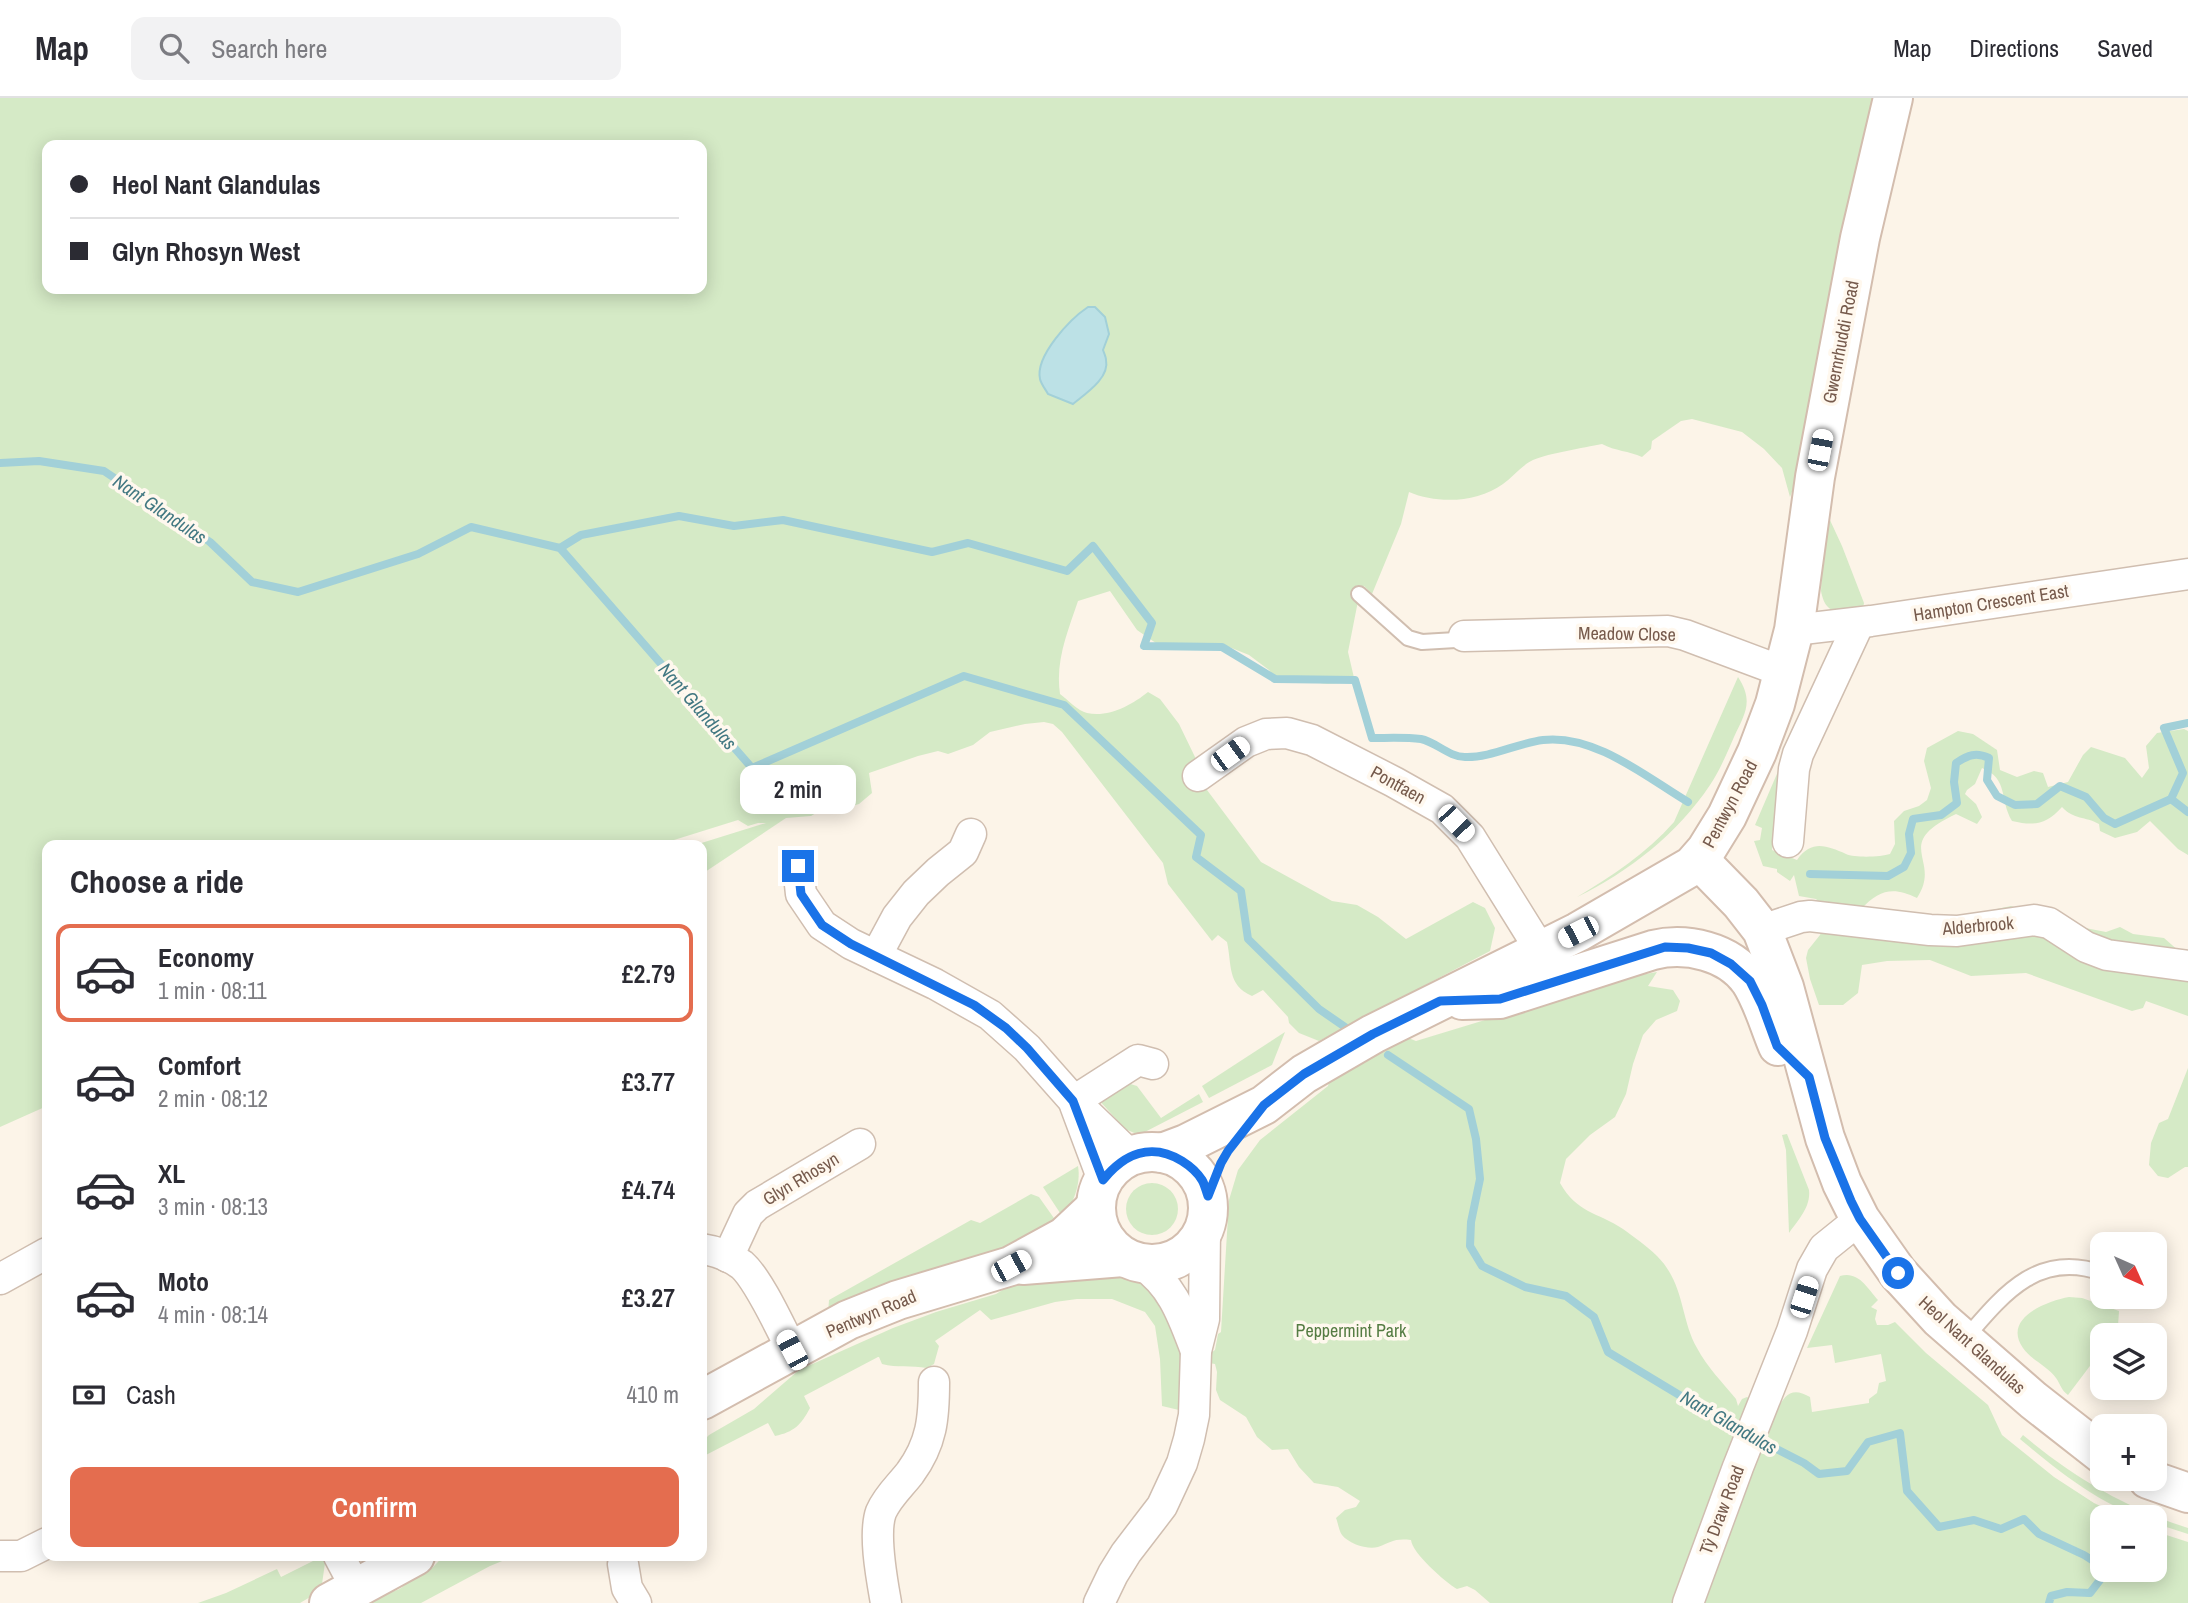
<!DOCTYPE html>
<html lang="en">
<head>
<meta charset="utf-8">
<style>
	body { margin:0; font-family:"Archivo Narrow",sans-serif; background:#f2f2f3; color:#2b2b33; height:100vh; display:flex; flex-direction:column; font-size:26px; white-space:nowrap }
	* { box-sizing:border-box; margin:0 }
	p { font-size:23px; color:#7c7c81 }
	.icon { flex:none; width:38px; height:38px; fill:none; stroke:currentColor; stroke-width:2; stroke-linecap:round; stroke-linejoin:round }
	.map { position:relative; flex:1; overflow:hidden }
	.sheet { position:absolute; left:42px; top:742px; width:665px; height:721px; display:flex; flex-direction:column; background:#fff; border-radius:14px; box-shadow:0 4px 18px #0003 }
	.sheet>* { flex:none }
	.hud { position:absolute; left:42px; top:42px; width:665px; height:154px; border-radius:14px; box-shadow:0 4px 18px #0003; display:grid; align-content:center; height:154px; padding:0 28px; background:#fff }
	.needle { width:46px; rotate:135deg }
	.buttons { position:absolute; left:2090px; top:1134px; display:grid; gap:14px }
	.buttons a { display:grid; place-items:center; width:77px; height:77px; border-radius:14px; background:#fff; box-shadow:0 4px 18px #0003; font-size:35px }
	.end { position:absolute; width:32px; height:32px; margin:-16px; border:9px solid #1a73e8; background:#fff; box-shadow:0 0 0 4px #fff }
	.from { border-radius:50% }
	.bubble { position:absolute; height:49px; border-radius:14px; background:#fff; box-shadow:0 4px 18px #0003; font-size:23px; font-weight:600; line-height:49px; text-align:center }
	.car { position:absolute; width:21px; height:42px; margin:-21px -10px; border-radius:9px; box-shadow:0 0 5px 2px #0007; background:linear-gradient(#fff 24%,#345 0 40%,#fff 0 76%,#345 0 86%,#fff 0) }
	.hud b { display:flex; align-items:center; gap:24px; height:66px; font-size:26px }
	.hud b+b { border-top:2px solid #e1e1e2 }
	.hud i { width:18px; height:18px; background:#2b2b33 }
	ul { padding:0; list-style:none }
	li { display:flex; align-items:center; gap:21px; height:98px; margin:0 14px 10px; padding:0 14px; border:4px solid transparent; border-radius:14px }
	li div { flex:1 }
	li b { display:block; font-size:26px }
	li em { font-style:normal; font-weight:600 }
	li.on { border-color:#e46d4f }
	li>.icon { width:63px; height:63px; stroke-width:1.5 }
	h2 { padding:0 28px; font-size:32px; line-height:84px }
	.pay { display:flex; align-items:center; gap:18px; height:77px; padding:0 28px; font-size:26px }
	.pay p { margin-inline-start:auto }
	.button { display:flex; gap:14px; margin-top:auto; padding:14px 28px }
	.button a { flex:1; height:80px; border-radius:14px; background:#e46d4f; color:#fff; font-size:28px; font-weight:600; line-height:80px; text-align:center }
	header { display:flex; align-items:center; gap:42px; box-sizing:border-box; height:98px; padding:0 35px; background:#fff; border-bottom:2px solid #e1e1e2 }
	header strong { font-size:33px }
	nav { display:flex; gap:38px; margin-inline-start:auto; font-size:24px }
	.search { width:490px; height:63px; background:#f2f2f3; display:flex; align-items:center; gap:18px; box-sizing:border-box; padding:0 24px; border-radius:14px; color:#7c7c81; font-size:26px }
	.map>svg:first-child { display:block }
	.green { fill:#d5eac6; fill-rule:evenodd }
	.water { fill:#bce1e6; stroke:#a2d0d8; stroke-width:2 }
	.lines { fill:none; stroke-linecap:round; stroke-linejoin:round }
	.stream { stroke:#a2d0d8; stroke-width:8 }
	.lane-casing { stroke:#d0beb0; stroke-width:18 }
	.street-casing { stroke:#d0beb0; stroke-width:33 }
	.secondary-casing { stroke:#d3bdae; stroke-width:42 }
	.lane { stroke:#fff; stroke-width:14 }
	.street { stroke:#fff; stroke-width:30 }
	.secondary { stroke:#fff; stroke-width:38 }
	.route { stroke:#1a73e8; stroke-width:9 }
	.labels { text-anchor:middle; stroke-width:7; stroke-linejoin:round; paint-order:stroke }
	.street-label { font-size:18px; fill:#765a4c; stroke:#fff8ee }
	.park-label { font-size:18px; fill:#557c43; stroke:#fff8ee }
	.water-label { font-size:19px; font-style:italic; fill:#427882; stroke:#fff8ee }
</style>
</head>
<body>
<header>
<strong>Map</strong>
<div class="search"><svg class="icon" aria-label="search" viewBox="0 0 24 24"><circle cx="10" cy="10" r="6"/><path d="M15 15l6 6"/></svg>Search here</div>
<nav><a>Map</a><a>Directions</a><a>Saved</a></nav>
</header>
<div class="map">
<svg width="2188" height="1505" viewBox="0 0 2188 1505">
	<rect width="100%" height="100%" fill="#fcf4e8"/>
	<g class="green">
		<path d="M 0,0 L 1891,0 L 1798,378 L 1790,399 L 1782,370 L 1764,351 L 1742,334 L 1692,321 L 1681,323 L 1652,343 L 1651,351 L 1642,359 C 1629,353 1615,353 1602,346 C 1583,350 1550,355 1533,362 C 1522,367 1513,379 1503,386 C 1477,405 1437,406 1409,394 L 1401,426 L 1372,496 L 1364,488 L 1357,499 L 1358,503 L 1348,554 L 1355,584 C 1338,583 1325,590 1310,581 L 1300,583 L 1275,580 L 1269,572 L 1249,557 L 1219,545 L 1189,551 L 1166,552 L 1137,532 L 1110,493 L 1078,503 C 1068,533 1055,563 1060,596 C 1067,601 1078,613 1087,615 C 1108,620 1132,607 1148,594 L 1160,601 L 1179,626 L 1195,659 L 1204,688 L 1261,764 L 1332,803 L 1357,807 L 1378,819 L 1406,841 L 1473,804 L 1485,810 L 1495,830 L 1490,853 L 1319,943 L 1299,935 L 1289,925 L 1288,919 L 1263,892 L 1252,898 C 1227,887 1232,867 1227,844 L 1218,837 L 1212,843 L 1168,786 L 1163,765 L 1062,634 L 1053,626 L 1044,624 L 1025,626 L 990,634 L 973,647 L 948,656 L 938,653 L 918,658 L 869,675 L 872,695 L 859,706 L 849,709 L 821,712 L 811,718 L 786,720 L 702,776 L 702,747 L 695,747 L 766,725 L 758,725 L 748,728 L 738,722 L 658,747 L 47,747 L 47,1008 L 0,1029 ZM 47,47 L 702,47 L 702,191 L 47,191 Z"/>
		<path d="M 1824,420 L 1829,420 L 1842,448 L 1864,505 L 1863,511 C 1841,513 1826,520 1821,493 Z"/>
		<path d="M 1738,579 C 1754,603 1745,616 1734,639 C 1727,655 1720,672 1710,687 C 1678,735 1629,774 1577,799 C 1612,778 1647,755 1674,724 Z"/>
		<path d="M 2184,631 L 2188,633 L 2188,757 L 2178,751 L 2150,723 L 2137,734 L 2115,740 L 2100,733 L 2099,726 C 2085,718 2074,722 2062,709 C 2046,727 2034,728 2012,723 C 1999,701 2009,681 1982,670 L 1975,686 L 1967,692 L 1965,696 L 1976,706 L 1982,719 L 1977,726 L 1956,716 C 1890,747 1943,761 1917,800 C 1893,788 1879,792 1861,811 L 1869,820 L 1984,821 L 1992,812 L 2011,808 L 2075,828 L 2106,834 L 2120,829 L 2133,836 L 2164,840 L 2180,854 L 2188,853 L 2188,918 L 2146,903 L 2143,910 L 2132,913 L 2026,875 L 1971,878 L 1930,862 L 1887,863 L 1862,867 L 1858,895 L 1843,907 L 1819,907 L 1810,881 L 1806,860 L 1808,852 L 1820,837 L 1828,814 L 1816,801 L 1799,798 L 1794,777 L 1790,783 L 1777,774 L 1777,771 L 1763,768 L 1754,743 L 1760,742 L 1762,730 L 1755,727 L 1782,664 L 1781,685 L 1772,752 L 1797,762 C 1812,741 1827,748 1846,756 C 1855,760 1881,759 1890,756 L 1895,746 L 1894,723 L 1904,713 L 1919,708 L 1927,702 L 1931,690 L 1924,663 L 1927,650 L 1958,633 L 1973,636 L 1997,652 L 2000,672 L 2017,679 L 2034,673 L 2043,675 L 2048,689 L 2068,684 L 2083,657 L 2091,649 L 2125,660 L 2142,680 L 2149,670 L 2146,648 L 2157,635 Z"/>
		<path d="M 1657,874 L 1648,888 L 1673,892 L 1680,903 L 1677,913 L 1656,922 L 1643,937 L 1633,966 L 1626,996 L 1615,1019 L 1590,1037 L 1566,1061 L 1560,1085 C 1577,1115 1597,1114 1623,1131 C 1634,1139 1647,1148 1657,1158 C 1685,1186 1680,1220 1697,1250 C 1707,1269 1723,1285 1736,1301 L 1738,1308 L 1742,1301 L 1747,1299 L 1754,1303 L 1763,1320 L 1773,1322 C 1781,1304 1787,1285 1810,1299 L 1812,1314 L 1869,1305 L 1869,1301 L 1877,1295 L 1879,1285 L 1886,1283 L 1881,1256 L 1835,1265 L 1832,1247 L 1807,1250 L 1840,1178 C 1859,1173 1867,1190 1878,1202 L 1871,1209 L 1877,1212 L 1875,1221 L 1877,1227 L 1888,1227 L 1895,1224 L 1926,1255 L 1988,1307 L 2002,1337 L 2054,1379 L 2094,1405 L 2121,1418 L 2102,1419 L 2102,1472 L 2154,1472 L 2154,1433 L 2188,1444 L 2188,1505 L 1490,1505 L 1475,1492 L 1467,1488 L 1457,1491 C 1445,1484 1412,1455 1411,1442 C 1394,1440 1392,1444 1378,1449 C 1368,1452 1349,1446 1342,1437 C 1339,1433 1338,1425 1336,1420 L 1345,1412 L 1356,1409 L 1360,1403 L 1338,1389 L 1314,1385 L 1299,1369 L 1288,1351 L 1272,1352 L 1257,1339 L 1246,1319 L 1220,1302 L 1216,1292 L 1217,1274 L 1215,1266 L 1209,1265 L 1208,1257 L 1215,1252 L 1218,1236 L 1221,1234 L 1229,1102 L 1238,1072 L 1260,1042 L 1328,988 L 1330,979 L 1393,934 L 1416,943 L 1623,880 Z"/>
		<path d="M 1285,934 L 1272,967 L 1209,1000 L 1202,988 Z"/>
		<path d="M 2188,970 L 2188,1069 L 2185,1069 L 2168,1080 L 2158,1078 L 2149,1067 L 2151,1045 L 2159,1025 L 2168,1021 Z"/>
		<path d="M 1124,984 L 1137,988 L 1161,1020 L 1199,996 L 1203,1004 L 1139,1037 L 1125,1031 L 1098,1001 Z"/>
		<path d="M 1787,1036 L 1809,1092 C 1811,1109 1798,1122 1789,1135 L 1786,1052 L 1782,1037 Z"/>
		<path d="M 1078,1068 C 1081,1085 1074,1106 1062,1118 L 1043,1089 Z"/>
		<circle cx="1152" cy="1111" r="26"/>
		<path d="M 1031,1096 L 1039,1099 L 1056,1123 L 1055,1133 L 828,1216 L 829,1202 L 971,1122 L 980,1125 Z"/>
		<path d="M 1117,1174 L 1133,1175 L 1154,1189 L 1157,1204 L 1171,1215 L 1186,1252 L 1188,1305 L 1179,1312 L 1162,1308 L 1160,1261 L 1155,1228 L 1145,1214 L 1112,1201 L 1077,1201 L 1055,1204 L 991,1222 L 980,1212 L 935,1243 L 939,1248 L 934,1266 L 927,1270 C 911,1267 897,1270 882,1266 L 879,1259 L 878,1259 L 804,1298 L 810,1310 C 801,1327 794,1334 775,1338 L 768,1325 L 702,1359 L 702,1344 L 709,1337 L 754,1311 L 799,1272 L 893,1230 L 936,1214 L 996,1196 L 1024,1179 L 1080,1177 L 1108,1181 Z"/>
		<path d="M 2069,1199 L 2082,1200 L 2119,1213 L 2118,1228 L 2112,1237 L 2102,1237 L 2102,1252 L 2068,1297 C 2061,1292 2061,1287 2056,1280 C 2048,1268 2031,1262 2023,1250 C 2002,1220 2047,1203 2069,1199 Z"/>
		<path d="M 2023,1337 C 2073,1379 2126,1410 2188,1430 L 2188,1436 L 2154,1425 L 2154,1419 C 2113,1419 2051,1367 2020,1341 Z"/>
		<path d="M 323,1458 L 325,1465 L 322,1486 L 317,1495 L 300,1505 L 198,1505 L 226,1495 L 277,1471 L 281,1479 Z"/>
		<path d="M 444,1458 L 514,1458 L 490,1468 L 421,1505 L 362,1505 C 368,1502 377,1496 384,1495 C 401,1492 403,1491 413,1476 C 417,1475 420,1477 424,1476 C 428,1476 440,1461 444,1458 Z"/>
	</g>
	<path class="water" d="M 1088,209 L 1095,209 L 1105,219 L 1109,236 L 1103,252 C 1104,255 1106,259 1106,262 C 1110,280 1085,296 1073,306 L 1048,296 C 1046,292 1041,286 1040,281 C 1035,258 1070,221 1088,209 Z"/>
	<g class="lines">
		<g class="stream">
			<path d="M 0,365 L 39,363 L 104,373 L 210,444 L 252,484 L 298,494 L 418,456 L 471,429 L 560,450 L 752,670 L 964,578 L 1064,607 L 1201,737 L 1196,759 L 1241,793 L 1248,841 L 1319,911 L 1345,929"/>
			<path d="M 560,450 L 581,437 L 679,418 L 734,428 L 783,422 L 932,454 L 968,445 L 1067,473 L 1093,448 L 1152,525 L 1144,548 L 1222,549 L 1275,581 L 1355,582 L 1372,640 C 1388,640 1405,639 1421,641 C 1436,644 1449,659 1465,659 C 1490,660 1518,645 1543,642 C 1595,636 1646,679 1688,704"/>
			<path d="M 2171,701 L 2188,714"/>
			<path d="M 1810,776 L 1888,778 L 1904,769 L 1911,755 L 1909,736 L 1913,721 L 1941,717 L 1957,705 L 1954,684 L 1956,665 C 1968,657 1976,654 1989,660 L 1987,682 L 1997,698 L 2015,707 L 2037,706 L 2060,688 L 2086,699 L 2104,720 L 2115,726 L 2171,701 L 2183,675 L 2164,630 L 2188,625"/>
			<path d="M 1388,957 L 1469,1011 L 1476,1041 L 1480,1081 L 1471,1124 L 1470,1148 L 1482,1168 L 1525,1189 L 1566,1198 L 1594,1219 L 1608,1254 L 1729,1327 L 1804,1365 L 1819,1376 L 1847,1373 L 1868,1344 L 1900,1335 L 1907,1393 L 1939,1429 L 1974,1422 L 2001,1431 L 2024,1421 L 2039,1436 L 2084,1457 L 2095,1464 L 2100,1482 L 2090,1495 L 2067,1494 L 2051,1498 L 2049,1505"/>
		</g>
		<g class="lane-casing">
			<g id="lane">
				<path d="M 1359,496 L 1408,540 L 1422,544 L 1456,542 L 1464,538"/>
				<path d="M 1964,1242 C 2002,1198 2037,1152 2102,1175"/>
			</g>
		</g>
		<g class="street-casing">
			<g id="street">
				<path d="M 1794,532 L 1871,523 L 2188,476"/>
				<path d="M 1464,538 L 1668,533 L 1685,537 L 1784,574"/>
				<path d="M 1198,678 L 1246,644 L 1266,636 L 1287,635 L 1312,642 L 1394,684 L 1442,711 L 1470,739 L 1541,853"/>
				<path d="M 1788,744 L 1794,671 L 1798,656 L 1859,525"/>
				<path d="M 798,768 L 801,796 L 822,827 L 851,846 L 935,886 L 990,917 L 1027,950 L 1074,1003 L 1131,1058"/>
				<path d="M 1762,832 L 1801,819 L 1810,818 L 1930,832 L 1957,833 L 2034,822 L 2049,825 L 2086,849 L 2107,857 L 2188,868"/>
				<path d="M 876,858 L 897,819 L 916,795 L 938,774 L 963,754 L 971,736"/>
				<path d="M 1074,1003 L 1138,962 L 1153,966"/>
				<path d="M 1075,1007 L 1103,1082"/>
				<path d="M 702,1151 C 716,1153 730,1158 742,1167 C 759,1182 781,1231 792,1252"/>
				<path d="M 728,1159 L 748,1116 L 757,1107 L 860,1046"/>
				<path d="M 1141,1166 C 1173,1187 1183,1219 1196,1253"/>
				<path d="M 0,1181 L 47,1155"/>
				<path d="M 0,1458 L 21,1458 L 47,1445"/>
				<path d="M 339,1458 L 356,1490"/>
				<path d="M 623,1466 L 627,1490 L 636,1505"/>
				<path d="M 886,1505 C 882,1482 873,1436 881,1414 C 888,1398 900,1388 910,1375 C 932,1345 934,1320 934,1284"/>
				<path d="M 1099,1505 L 1113,1476 L 1126,1455 L 1162,1408 L 1182,1365 L 1189,1341 L 1194,1317 L 1196,1253 L 1204,1221 L 1205,1131"/>
				<path d="M 1688,1505 L 1738,1369 L 1792,1233 L 1812,1171 L 1824,1150 L 1860,1121"/>
			</g>
		</g>
		<g class="secondary-casing">
			<g id="secondary">
				<path d="M 1699,762 L 1741,805 L 1762,832 L 1784,889 L 1825,1040 L 1842,1085 L 1860,1121 L 1898,1175 L 1940,1221 L 2033,1302 L 2102,1356"/>
				<path d="M 1462,902 L 1500,901 L 1653,852 C 1686,844 1729,853 1750,883 C 1763,903 1769,927 1778,948"/>
				<circle cx="1152" cy="1110" r="56"/>
				<path d="M 1162,1055 L 1186,1046 L 1264,1007 L 1304,976 L 1373,936 L 1578,834 L 1692,768 L 1706,752 L 1727,718 L 1757,654 L 1775,606 L 1794,532 L 1815,379 L 1860,140 L 1893,0"/>
				<path d="M 1023,1167 L 1123,1159"/>
				<path d="M 702,1302 L 848,1222 L 898,1202 L 1011,1168 L 1064,1139 L 1096,1109"/>
				<path d="M 2148,1381 L 2188,1395"/>
				<path d="M 329,1505 L 415,1458"/>
			</g>
		</g>
		<use href="#lane" class="lane"/>
		<use href="#street" class="street"/>
		<use href="#secondary" class="secondary"/>
	</g>
	<g class="lines">
		<path class="route" d="M 798,768 L 801,796 L 822,827 L 851,846 L 974,907 L 1006,930 L 1027,950 L 1073,1003 L 1103,1082 C 1124,1056 1151,1044 1182,1063 C 1190,1068 1197,1074 1202,1082 C 1205,1087 1206,1093 1208,1098 L 1221,1065 L 1228,1053 L 1264,1007 L 1304,976 L 1373,936 L 1440,903 L 1500,901 L 1665,849 L 1688,850 L 1711,855 L 1731,866 L 1750,883 L 1762,907 L 1777,948 L 1809,979 L 1825,1040 L 1851,1103 L 1860,1121 L 1898,1175"/>
	</g>
	<g class="labels">
		<g class="street-label">
			<text transform="translate(1841 244) rotate(-79)" y="6">Gwernrhuddi Road</text>
			<text transform="translate(1991 505) rotate(-9)" y="6">Hampton Crescent East</text>
			<text transform="translate(1627 536) rotate(1)" y="6">Meadow Close</text>
			<text transform="translate(1398 687) rotate(29)" y="6">Pontfaen</text>
			<text transform="translate(1730 706) rotate(-62)" y="6">Pentwyn Road</text>
			<text transform="translate(1978 828) rotate(-5)" y="6">Alderbrook</text>
			<text transform="translate(801 1081) rotate(-31)" y="6">Glyn Rhosyn</text>
			<text transform="translate(871 1216) rotate(-23)" y="6">Pentwyn Road</text>
			<text transform="translate(1972 1247) rotate(42)" y="6">Heol Nant Glandulas</text>
			<text transform="translate(1722 1412) rotate(-69)" y="6">Tŷ Draw Road</text>
		</g>
		<g class="park-label">
			<text x="1351" y="1239">Peppermint Park</text>
		</g>
		<g class="water-label">
			<text transform="translate(160 411) rotate(34)" y="7">Nant Glandulas</text>
			<text transform="translate(698 608) rotate(49)" y="7">Nant Glandulas</text>
			<text transform="translate(1729 1324) rotate(30)" y="7">Nant Glandulas</text>
		</g>
	</g>
</svg>
<div class="buttons">
<a><svg class="needle" viewBox="-14 -14 28 28"><path d="M0-13l5 13h-10z" fill="#e53935"/><path d="M0 13l5-13h-10z" fill="#7c7c81"/></svg></a>
<a><svg class="icon" aria-label="layers" viewBox="0 0 24 24"><path d="M12 4l9 5-9 5-9-5zM3 14l9 5 9-5"/></svg></a>
<a>+</a>
<a>−</a>
</div>
<i class="end from" style="left:1898px;top:1175px"></i>
<i class="end" style="left:798px;top:768px"></i>
<div class="bubble" style="left:740px;top:667px;width:116px">2 min</div>
<i class="car" style="left:1820px;top:352px;rotate:11deg"></i>
<i class="car" style="left:1230px;top:656px;rotate:54deg"></i>
<i class="car" style="left:1456px;top:725px;rotate:136deg"></i>
<i class="car" style="left:1578px;top:834px;rotate:243deg"></i>
<i class="car" style="left:1011px;top:1168px;rotate:62deg"></i>
<i class="car" style="left:1804px;top:1199px;rotate:18deg"></i>
<i class="car" style="left:792px;top:1252px;rotate:332deg"></i>
<div class="hud">
<b><i class="from"></i>Heol Nant Glandulas</b>
<b><i></i>Glyn Rhosyn West</b>
</div>
<section class="sheet">
<h2>Choose a ride</h2>
<ul>
<li class="on"><svg class="icon" aria-label="car" viewBox="0 0 24 24"><path d="M5 17H2v-5l4-1 3-4h7l3 4 3 1v5h-3M9 17h6M6 11h13"/><circle cx="7" cy="17" r="2"/><circle cx="17" cy="17" r="2"/></svg><div><b>Economy</b><p>1 min · 08:11</p></div><em>£2.79</em></li>
<li><svg class="icon" aria-label="car" viewBox="0 0 24 24"><path d="M5 17H2v-5l4-1 3-4h7l3 4 3 1v5h-3M9 17h6M6 11h13"/><circle cx="7" cy="17" r="2"/><circle cx="17" cy="17" r="2"/></svg><div><b>Comfort</b><p>2 min · 08:12</p></div><em>£3.77</em></li>
<li><svg class="icon" aria-label="car" viewBox="0 0 24 24"><path d="M5 17H2v-5l4-1 3-4h7l3 4 3 1v5h-3M9 17h6M6 11h13"/><circle cx="7" cy="17" r="2"/><circle cx="17" cy="17" r="2"/></svg><div><b>XL</b><p>3 min · 08:13</p></div><em>£4.74</em></li>
<li><svg class="icon" aria-label="car" viewBox="0 0 24 24"><path d="M5 17H2v-5l4-1 3-4h7l3 4 3 1v5h-3M9 17h6M6 11h13"/><circle cx="7" cy="17" r="2"/><circle cx="17" cy="17" r="2"/></svg><div><b>Moto</b><p>4 min · 08:14</p></div><em>£3.27</em></li>
</ul>
<div class="pay"><svg class="icon" aria-label="cash" viewBox="0 0 24 24"><path d="M3 7h18v10H3z"/><circle cx="12" cy="12" r="2"/></svg>Cash<p>410 m</p></div>
<div class="button"><a>Confirm</a></div>
</section>
</div>
</body>
</html>
